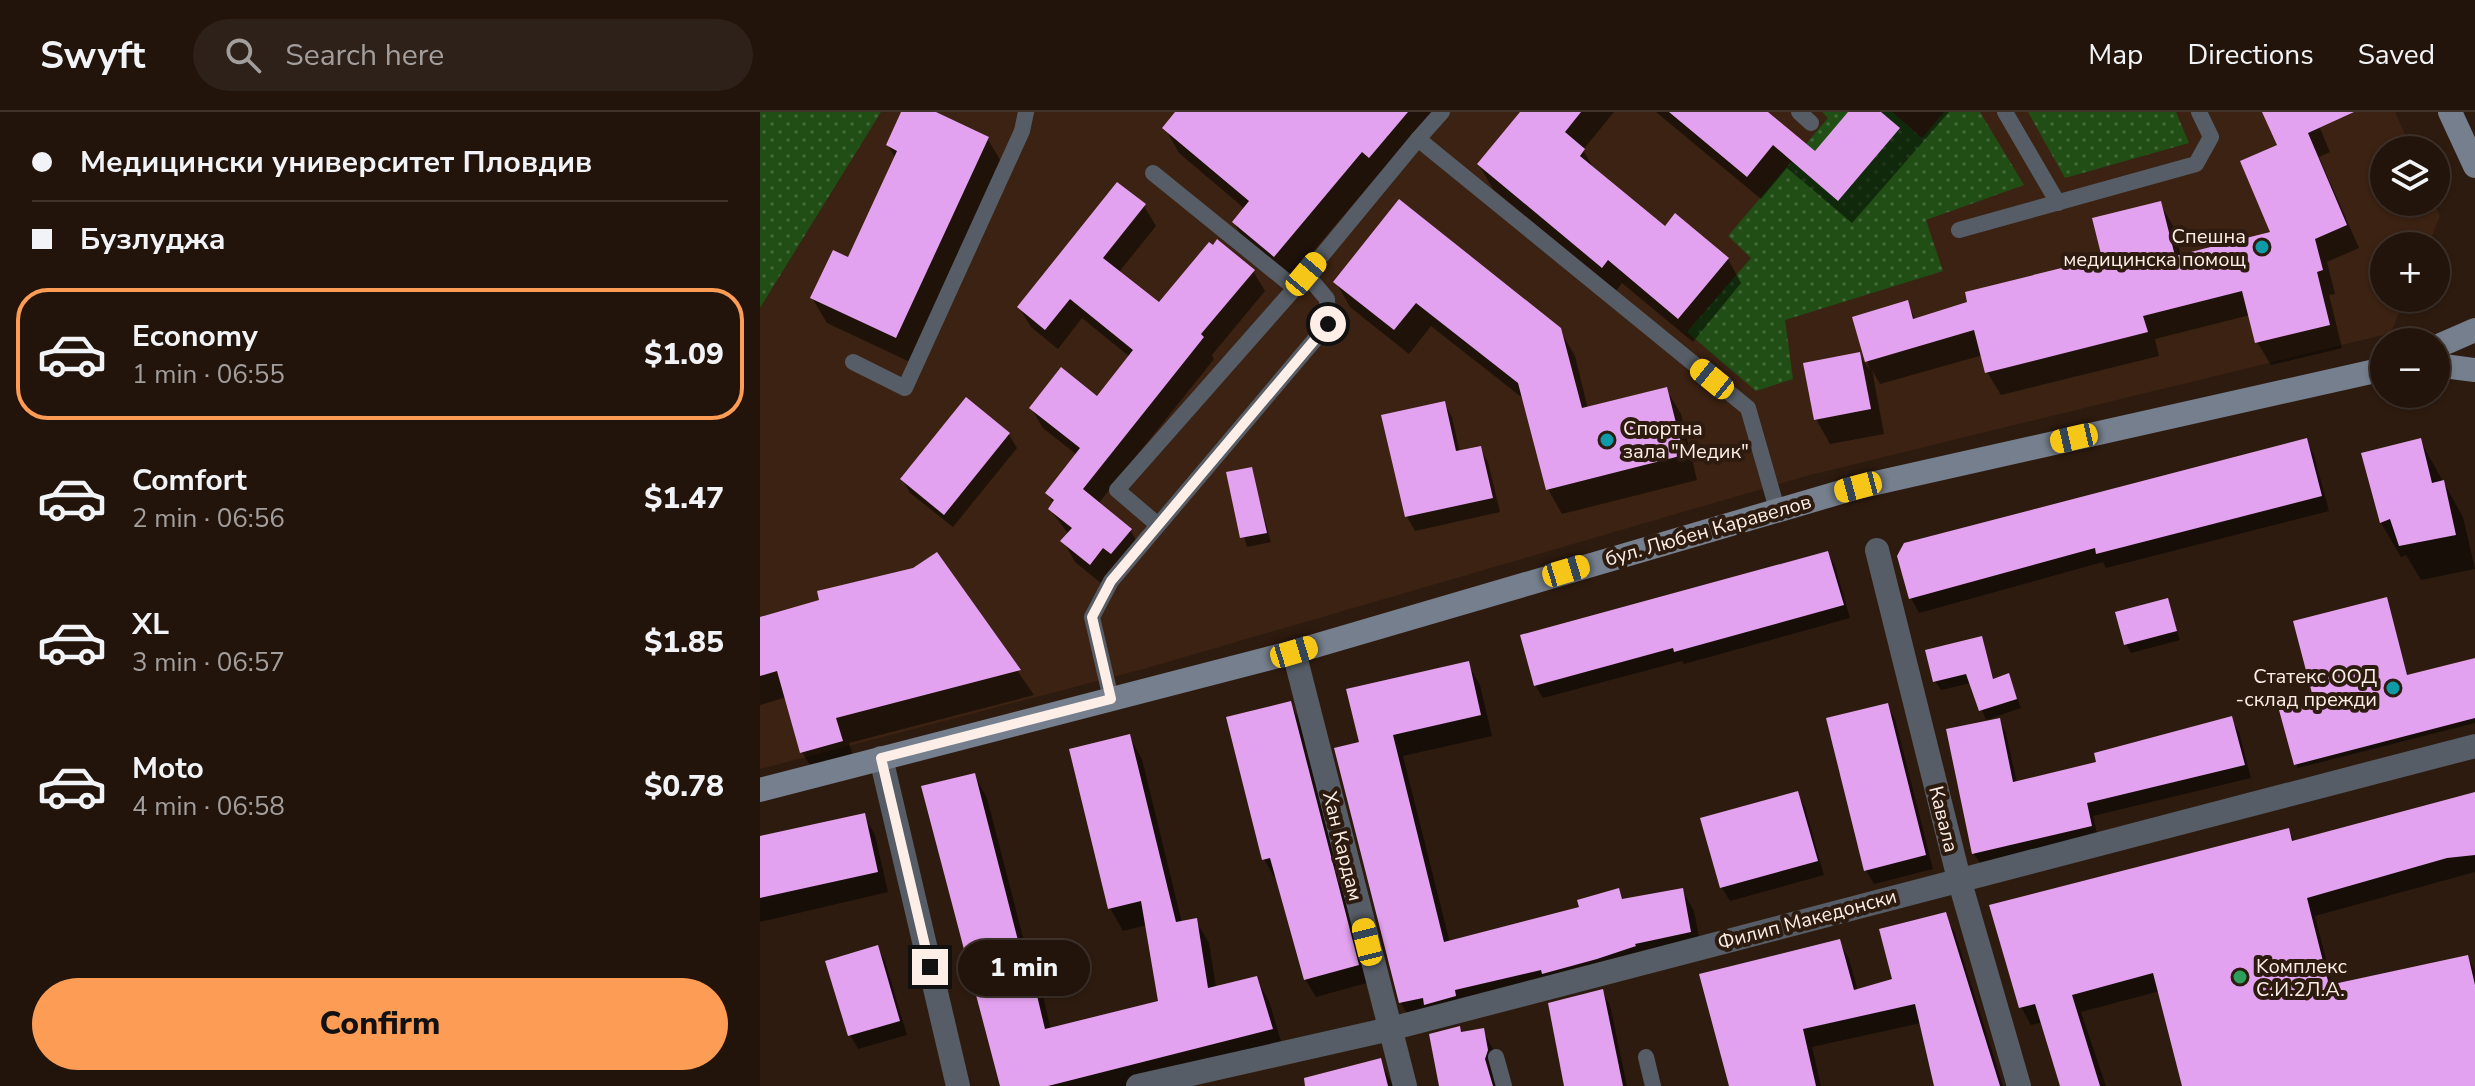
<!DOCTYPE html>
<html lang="en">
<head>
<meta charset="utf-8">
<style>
	body { margin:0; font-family:"Nunito Sans",sans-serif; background:#2e2119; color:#f1f3f6; height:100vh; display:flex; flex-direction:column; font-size:30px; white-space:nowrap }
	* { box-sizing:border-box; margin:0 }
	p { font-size:26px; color:#a29e9d }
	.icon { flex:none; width:44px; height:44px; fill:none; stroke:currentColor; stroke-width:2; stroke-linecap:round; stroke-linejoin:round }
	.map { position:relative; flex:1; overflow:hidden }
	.drawer { display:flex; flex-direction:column; background:#22140b; width:760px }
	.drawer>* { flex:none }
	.hud { display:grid; align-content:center; height:176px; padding:0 32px; background:#22140b }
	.tools { position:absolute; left:1610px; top:24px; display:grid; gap:16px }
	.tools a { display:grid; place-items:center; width:80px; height:80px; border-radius:50%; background:#22140b; box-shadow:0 2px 6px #0004,0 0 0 2px #3f332c; font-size:40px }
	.end { position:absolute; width:36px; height:36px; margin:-18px; border:10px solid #fdefe7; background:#111; box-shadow:0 0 0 4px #111 }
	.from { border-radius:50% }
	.bubble { position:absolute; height:56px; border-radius:28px; background:#22140b; box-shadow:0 2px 6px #0004,0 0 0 2px #3f332c; font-size:26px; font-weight:800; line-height:56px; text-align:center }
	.car { position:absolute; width:24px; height:48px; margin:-24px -12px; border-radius:10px; box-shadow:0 0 6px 2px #0007; background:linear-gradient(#f5c518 24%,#345 0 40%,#f5c518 0 76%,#345 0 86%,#f5c518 0) }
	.hud b { display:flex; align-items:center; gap:28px; height:76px; font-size:30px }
	.hud b+b { border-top:2px solid #3f332c }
	.hud i { width:20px; height:20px; background:#f1f3f6 }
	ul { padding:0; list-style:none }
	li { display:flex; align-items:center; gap:24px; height:132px; margin:0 16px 12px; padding:0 16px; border:4px solid transparent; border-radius:32px }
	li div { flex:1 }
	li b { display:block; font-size:30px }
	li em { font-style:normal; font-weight:800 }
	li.active { border-color:#fd9c55 }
	li>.icon { width:72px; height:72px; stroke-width:1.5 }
	.cta { display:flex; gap:16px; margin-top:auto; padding:16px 32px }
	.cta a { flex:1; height:92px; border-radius:48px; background:#fd9c55; color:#111; font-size:32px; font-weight:800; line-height:92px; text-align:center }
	header { display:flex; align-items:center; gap:48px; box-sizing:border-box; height:112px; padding:0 40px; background:#22140b; border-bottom:2px solid #3f332c }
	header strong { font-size:38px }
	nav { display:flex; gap:44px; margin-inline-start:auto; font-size:28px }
	.search { width:560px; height:72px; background:#2e2119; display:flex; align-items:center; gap:20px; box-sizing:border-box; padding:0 28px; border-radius:44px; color:#a29e9d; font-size:30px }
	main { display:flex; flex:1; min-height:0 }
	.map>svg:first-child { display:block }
	.built { fill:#3b2212 }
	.grass { fill:url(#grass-dots) }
	.shadow { fill:#0007 }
	.building { fill:#e3a2ef }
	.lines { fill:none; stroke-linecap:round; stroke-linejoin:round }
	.lane { stroke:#565d66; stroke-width:16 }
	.street { stroke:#565d66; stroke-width:24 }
	.secondary { stroke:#757f8d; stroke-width:24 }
	.route { stroke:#fdefe7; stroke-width:10 }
	.culture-dot { fill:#0f9aa8; stroke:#2e1b0f; stroke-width:3 }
	.leisure-dot { fill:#2e9e5b; stroke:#2e1b0f; stroke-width:3 }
	.labels { text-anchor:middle; stroke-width:8; stroke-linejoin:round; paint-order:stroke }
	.poi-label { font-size:20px; fill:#fdefe7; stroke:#2e1b0f; text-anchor:end }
	.street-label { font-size:20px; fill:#fdefe7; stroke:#2e1b0f }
</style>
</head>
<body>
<header>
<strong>Swyft</strong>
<div class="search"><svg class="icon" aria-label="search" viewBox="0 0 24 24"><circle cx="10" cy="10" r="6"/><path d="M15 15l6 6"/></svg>Search here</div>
<nav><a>Map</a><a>Directions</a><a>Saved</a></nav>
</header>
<main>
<section class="drawer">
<div class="hud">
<b><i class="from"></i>Медицински университет Пловдив</b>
<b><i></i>Бузлуджа</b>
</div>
<ul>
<li class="active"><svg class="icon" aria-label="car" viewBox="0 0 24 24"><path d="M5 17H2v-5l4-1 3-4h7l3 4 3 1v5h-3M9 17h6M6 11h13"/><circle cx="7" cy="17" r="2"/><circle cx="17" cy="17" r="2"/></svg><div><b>Economy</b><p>1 min · 06:55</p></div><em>$1.09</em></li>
<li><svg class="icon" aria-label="car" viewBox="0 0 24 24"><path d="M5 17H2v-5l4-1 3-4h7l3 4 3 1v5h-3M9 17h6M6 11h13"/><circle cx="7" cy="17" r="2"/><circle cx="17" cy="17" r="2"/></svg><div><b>Comfort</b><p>2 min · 06:56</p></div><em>$1.47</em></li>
<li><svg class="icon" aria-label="car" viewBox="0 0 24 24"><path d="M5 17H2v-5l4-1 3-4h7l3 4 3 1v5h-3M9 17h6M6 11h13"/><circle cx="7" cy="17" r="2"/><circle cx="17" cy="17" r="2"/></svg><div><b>XL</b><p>3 min · 06:57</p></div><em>$1.85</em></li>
<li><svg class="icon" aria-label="car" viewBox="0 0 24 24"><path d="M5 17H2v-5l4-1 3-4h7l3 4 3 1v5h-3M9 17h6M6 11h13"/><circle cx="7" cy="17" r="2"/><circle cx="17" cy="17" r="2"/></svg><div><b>Moto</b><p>4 min · 06:58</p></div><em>$0.78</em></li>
</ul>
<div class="cta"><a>Confirm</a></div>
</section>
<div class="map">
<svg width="1715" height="974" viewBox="0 0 1715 974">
	<defs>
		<pattern id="grass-dots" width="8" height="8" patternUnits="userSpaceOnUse" patternTransform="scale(2)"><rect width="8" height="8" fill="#214e15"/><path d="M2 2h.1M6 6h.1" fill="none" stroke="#426837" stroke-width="1.8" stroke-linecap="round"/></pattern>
	</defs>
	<rect width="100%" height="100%" fill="#2e1b0f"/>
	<path class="built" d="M 121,0 L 1635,0 L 1652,38 L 1624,38 L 1624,90 L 1674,90 L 1680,104 L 1668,134 L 1624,134 L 1624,186 L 1645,186 L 1631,221 L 1050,363 L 387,556 L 0,657 L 0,196 Z"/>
	<g class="grass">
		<path d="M 0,0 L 121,0 L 0,196 Z"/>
		<path d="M 1062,0 L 1132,0 L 1162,26 L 1184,0 L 1220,0 L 1264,73 L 1166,108 L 1183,159 L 1025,208 L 1033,267 L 996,279 L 927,220 L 991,146 L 968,124 L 1068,6 Z"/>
		<path d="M 1268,0 L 1416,0 L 1429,31 L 1305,66 Z"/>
	</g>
	<g class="shadow">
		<path d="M 143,0 L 171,0 L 227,26 L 242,51 L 150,250 L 67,211 L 52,186 L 89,147 L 136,47 L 128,33 Z"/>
		<path d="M 418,0 L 683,0 L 617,64 L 529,168 L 488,136 L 474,111 L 485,97 L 419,41 L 405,16 Z"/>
		<path d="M 763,0 L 854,0 L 823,38 L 836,60 L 905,117 L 968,147 L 981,171 L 933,230 L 862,171 L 856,179 L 733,77 L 719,53 Z"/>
		<path d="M 896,0 L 1005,0 L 1055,41 L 1090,0 L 1189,0 L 1092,111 L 1027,56 L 1001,87 Z"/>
		<path d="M 1505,0 L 1553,0 L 1570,40 L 1559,45 L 1599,136 L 1567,150 L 1575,182 L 1569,183 L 1582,236 L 1511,253 L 1497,230 L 1490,203 L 1395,227 L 1399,244 L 1241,283 L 1227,260 L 1223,243 L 1120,272 L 1112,258 L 1124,322 L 1070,332 L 1056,307 L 1099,243 L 1110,258 L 1094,206 L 1147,191 L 1156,208 L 1344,147 L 1400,91 L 1413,114 L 1421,144 L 1513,121 L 1520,34 Z"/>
		<path d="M 384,94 L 396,114 L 359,160 L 399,192 L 493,159 L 505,179 L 452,243 L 454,247 L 338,392 L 370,418 L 382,438 L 342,472 L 315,450 L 303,429 L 309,423 L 290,397 L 294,392 L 287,381 L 317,343 L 283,316 L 271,296 L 337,287 L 370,245 L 322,206 L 298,237 L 271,215 L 259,195 Z"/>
		<path d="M 576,170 L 800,218 L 815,244 L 828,297 L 906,277 L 921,302 L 937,368 L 802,402 L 788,377 L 765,288 L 671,214 L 649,242 L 590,195 Z"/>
		<path d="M 207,288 L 249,323 L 257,336 L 193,415 L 150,381 L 142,367 Z"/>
		<path d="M 684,291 L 692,305 L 700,341 L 720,336 L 728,350 L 740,400 L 655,419 L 647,405 L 624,304 Z"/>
		<path d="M 1546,328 L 1554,343 L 1569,399 L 1346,456 L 1343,450 L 1159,501 L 1151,486 Z"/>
		<path d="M 1660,328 L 1703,405 L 1715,457 L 1661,468 L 1646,443 L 1641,445 L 1621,411 L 1604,343 Z"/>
		<path d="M 491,357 L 511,430 L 487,435 L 468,362 Z"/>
		<path d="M 1068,441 L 1075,454 L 1090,506 L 924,552 L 922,549 L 783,586 L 775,573 Z"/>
		<path d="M 176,442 L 274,583 L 89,631 L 96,654 L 57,665 L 42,640 L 27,585 L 0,593 L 0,507 L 154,458 Z"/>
		<path d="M 1407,488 L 1420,528 L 1371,541 L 1366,532 Z"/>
		<path d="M 1221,526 L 1234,568 L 1248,564 L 1261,596 L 1226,608 L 1211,571 L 1181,578 L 1175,569 Z"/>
		<path d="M 1715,548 L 1715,611 L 1538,656 L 1536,652 L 1556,590 Z"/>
		<path d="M 708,552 L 720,573 L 732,624 L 643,644 L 690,831 L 822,797 L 858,778 L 864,789 L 922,778 L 934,799 L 942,841 L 653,912 L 641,891 L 576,637 L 601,632 Z"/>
		<path d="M 530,591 L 540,609 L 607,871 L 556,885 L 545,867 L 517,764 L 514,765 L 504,747 Z"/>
		<path d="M 1127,593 L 1135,607 L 1173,757 L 1114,772 L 1106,758 Z"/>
		<path d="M 1471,607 L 1479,620 L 1491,666 L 1333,704 L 1338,726 L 1222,754 L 1214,742 L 1189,618 L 1239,608 L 1246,621 L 1257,671 L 1338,652 Z"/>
		<path d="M 369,624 L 382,647 L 422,811 L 436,809 L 449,831 L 456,876 L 496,866 L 509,889 L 524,939 L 387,974 L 242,974 L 214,663 L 227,686 L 272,860 L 281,875 L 291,918 L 400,890 L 387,813 L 363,819 L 350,796 Z"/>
		<path d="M 1037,681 L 1045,695 L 1064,763 L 970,789 L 962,776 L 942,708 Z"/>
		<path d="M 1715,683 L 1715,760 L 1555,804 L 1573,875 L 1707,845 L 1715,858 L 1715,974 L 1424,974 L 1400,879 L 1321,900 L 1346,974 L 1302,974 L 1283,910 L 1271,913 L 1261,895 L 1528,718 L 1535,730 Z"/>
		<path d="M 104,703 L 115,723 L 128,780 L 0,810 L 0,726 Z"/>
		<path d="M 1185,803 L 1195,821 L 1243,974 L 1176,974 L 1161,911 L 1052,935 L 1061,974 L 971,974 L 1079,829 L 1089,847 L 1098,879 L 1134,869 Z"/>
		<path d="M 117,835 L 125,849 L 147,923 L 98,937 L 90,923 Z"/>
		<path d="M 842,879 L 850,893 L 867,974 L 806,974 Z"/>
		<path d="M 699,916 L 703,922 L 723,919 L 737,944 L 739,974 L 681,974 Z"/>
		<path d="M 620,948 L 633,974 L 574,974 Z"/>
	</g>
	<g class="building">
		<path d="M 141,0 L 176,0 L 229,25 L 136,226 L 50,186 L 73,138 L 88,145 L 137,39 L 126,33 Z"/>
		<path d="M 415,0 L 648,0 L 609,46 L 602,40 L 514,145 L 472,110 L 489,89 L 402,16 Z"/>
		<path d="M 760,0 L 821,0 L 805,20 L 825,37 L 820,44 L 905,114 L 915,101 L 969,146 L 918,207 L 848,148 L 842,156 L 717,52 Z"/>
		<path d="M 909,0 L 1008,0 L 1055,39 L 1088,0 L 1121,0 L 1140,16 L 1078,89 L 1013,33 L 987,65 Z"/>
		<path d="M 1502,0 L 1594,0 L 1548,21 L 1587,113 L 1555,127 L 1563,158 L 1557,160 L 1570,213 L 1495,231 L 1482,179 L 1383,204 L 1388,220 L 1225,261 L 1214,218 L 1105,250 L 1092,205 L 1148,188 L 1153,207 L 1207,190 L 1205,180 L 1342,146 L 1332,106 L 1401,89 L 1415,144 L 1510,120 L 1480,49 L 1517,33 Z"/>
		<path d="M 357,70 L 386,92 L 343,146 L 399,190 L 449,130 L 453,133 L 457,127 L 495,158 L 441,222 L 444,225 L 323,377 L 372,417 L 351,442 L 343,436 L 330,453 L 300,429 L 312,416 L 288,397 L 294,388 L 285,381 L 320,336 L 269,296 L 301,255 L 337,284 L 373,238 L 310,187 L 285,218 L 257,195 Z"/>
		<path d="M 639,87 L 801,216 L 822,296 L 907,275 L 924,343 L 786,378 L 758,271 L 656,191 L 634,218 L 573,170 Z"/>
		<path d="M 1100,240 L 1111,297 L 1054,308 L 1043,251 Z"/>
		<path d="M 206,285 L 250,321 L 184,403 L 140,367 Z"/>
		<path d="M 685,289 L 696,339 L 721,334 L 733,386 L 645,405 L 621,303 Z"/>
		<path d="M 1547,326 L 1562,384 L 1336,442 L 1335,436 L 1149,487 L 1137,444 L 1144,431 Z"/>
		<path d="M 1661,326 L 1672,371 L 1684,368 L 1696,423 L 1639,434 L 1630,407 L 1620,411 L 1601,341 Z"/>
		<path d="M 492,355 L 507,421 L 480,426 L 466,360 Z"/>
		<path d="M 1068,439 L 1084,493 L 914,540 L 913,536 L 774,574 L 760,523 Z"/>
		<path d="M 177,440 L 261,558 L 76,606 L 83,629 L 40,641 L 17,559 L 0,564 L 0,505 L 59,488 L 57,479 L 153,456 Z"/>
		<path d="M 1627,485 L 1647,563 L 1715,546 L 1715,606 L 1534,653 L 1519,598 L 1554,589 L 1533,509 Z"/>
		<path d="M 1408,486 L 1417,519 L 1364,533 L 1355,500 Z"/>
		<path d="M 1222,524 L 1233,567 L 1249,561 L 1257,587 L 1219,599 L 1206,562 L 1173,570 L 1165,538 Z"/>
		<path d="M 709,549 L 721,603 L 633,623 L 684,830 L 819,795 L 817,788 L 859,776 L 862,787 L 923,776 L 931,820 L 875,832 L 876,834 L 837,847 L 782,862 L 781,858 L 695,878 L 696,884 L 664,893 L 663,886 L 639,891 L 574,636 L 599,630 L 586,577 Z"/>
		<path d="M 531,589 L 599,853 L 544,868 L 510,746 L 502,748 L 466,605 Z"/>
		<path d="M 1128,591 L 1166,743 L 1104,759 L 1066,606 Z"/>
		<path d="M 1472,604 L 1485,653 L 1327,691 L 1332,714 L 1212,742 L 1186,617 L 1240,606 L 1253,670 L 1336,650 L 1334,641 Z"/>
		<path d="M 370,622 L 416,810 L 437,806 L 448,876 L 497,864 L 513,917 L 288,974 L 240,974 L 161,674 L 215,661 L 264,852 L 269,850 L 285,917 L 398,889 L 381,789 L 348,797 L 309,637 Z"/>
		<path d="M 1038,679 L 1058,749 L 960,776 L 940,706 Z"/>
		<path d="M 1715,680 L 1715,743 L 1687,746 L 1547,786 L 1569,873 L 1708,843 L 1715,873 L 1715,974 L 1422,974 L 1393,861 L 1312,883 L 1340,974 L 1300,974 L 1275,892 L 1259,896 L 1229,793 L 1529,716 L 1532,729 Z"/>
		<path d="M 105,701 L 118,760 L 0,786 L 0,724 Z"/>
		<path d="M 1186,800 L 1240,974 L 1174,974 L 1155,892 L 1043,917 L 1056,974 L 969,974 L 939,862 L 1080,827 L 1094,878 L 1132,867 L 1119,817 Z"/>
		<path d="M 118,833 L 140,909 L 88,924 L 65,849 Z"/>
		<path d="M 843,877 L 863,974 L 804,974 L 788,891 Z"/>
		<path d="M 700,914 L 701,920 L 724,916 L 728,938 L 725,947 L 733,974 L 679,974 L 669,922 Z"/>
		<path d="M 621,946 L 628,974 L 545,974 L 544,966 Z"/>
	</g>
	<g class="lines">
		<g class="lane">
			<path d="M 682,0 L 658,27 L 988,296 L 1017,397"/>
			<path d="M 1039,0 L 1051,11"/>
			<path d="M 1245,0 L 1298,91"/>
			<path d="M 393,61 L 535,176"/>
			<path d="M 1199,118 L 1436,52 L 1451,25 L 1439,0"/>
			<path d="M 93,250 L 145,276 L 262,19 L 266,0"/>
			<path d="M 398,413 L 357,378 L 535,176 L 658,27"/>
			<path d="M 351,587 L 332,505 L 351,469 L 568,212 L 567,187 L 546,162"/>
			<path d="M 736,945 L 744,974"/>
			<path d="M 886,945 L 893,974"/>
		</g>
		<g class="street">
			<path d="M 1117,438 L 1199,767 L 1259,974"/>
			<path d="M 534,540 L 645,974"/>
			<path d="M 121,646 L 198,974"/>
			<path d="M 378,974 L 630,917 L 1715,634"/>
		</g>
		<g class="secondary">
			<path d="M 1690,0 L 1715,54"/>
			<path d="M 1676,235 L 1715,218"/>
			<path d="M 1676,253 L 1715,258"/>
			<path d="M 0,678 L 534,540 L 1098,375 L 1624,257"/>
		</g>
	</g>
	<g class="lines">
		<path class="route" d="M 170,855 L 121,646 L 351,587 L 332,505 L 351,469 L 568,212"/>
	</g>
	<g class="culture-dot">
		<circle cx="1502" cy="135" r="8"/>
		<circle cx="847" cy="328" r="8"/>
		<circle cx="1633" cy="576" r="8"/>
	</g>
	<circle class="leisure-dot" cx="1480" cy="865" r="8"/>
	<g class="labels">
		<g class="poi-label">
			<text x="1486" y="131">Спешна<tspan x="1486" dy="23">медицинска помощ</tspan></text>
			<text x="863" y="323" text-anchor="start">Спортна<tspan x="863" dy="23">зала "Медик"</tspan></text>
			<text x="1617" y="571">Статекс ООД<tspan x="1617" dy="23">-склад прежди</tspan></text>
			<text x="1496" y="861" text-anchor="start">Kомплекс<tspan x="1496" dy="23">С.И.2Л.А.</tspan></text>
		</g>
		<g class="street-label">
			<text transform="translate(948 418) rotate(-16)" y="7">бул. Любен Каравелов</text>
			<text transform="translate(1184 707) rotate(76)" y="7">Кавала</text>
			<text transform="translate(583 734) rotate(76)" y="7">Хан Кардам</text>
			<text transform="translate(1047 807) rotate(-15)" y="7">Филип Македонски</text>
		</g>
	</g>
</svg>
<div class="tools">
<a><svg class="icon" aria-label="layers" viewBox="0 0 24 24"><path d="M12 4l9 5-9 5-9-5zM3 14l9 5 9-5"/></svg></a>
<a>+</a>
<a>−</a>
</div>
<i class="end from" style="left:568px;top:212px"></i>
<i class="end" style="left:170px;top:855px"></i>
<div class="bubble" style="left:198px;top:828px;width:132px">1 min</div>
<i class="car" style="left:546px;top:162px;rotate:40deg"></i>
<i class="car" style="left:952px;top:267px;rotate:309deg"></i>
<i class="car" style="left:1314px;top:326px;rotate:257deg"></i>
<i class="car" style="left:1098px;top:375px;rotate:255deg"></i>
<i class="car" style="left:806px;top:459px;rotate:73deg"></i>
<i class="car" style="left:534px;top:540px;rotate:73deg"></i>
<i class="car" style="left:607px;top:830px;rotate:346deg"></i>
</div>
</main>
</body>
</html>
